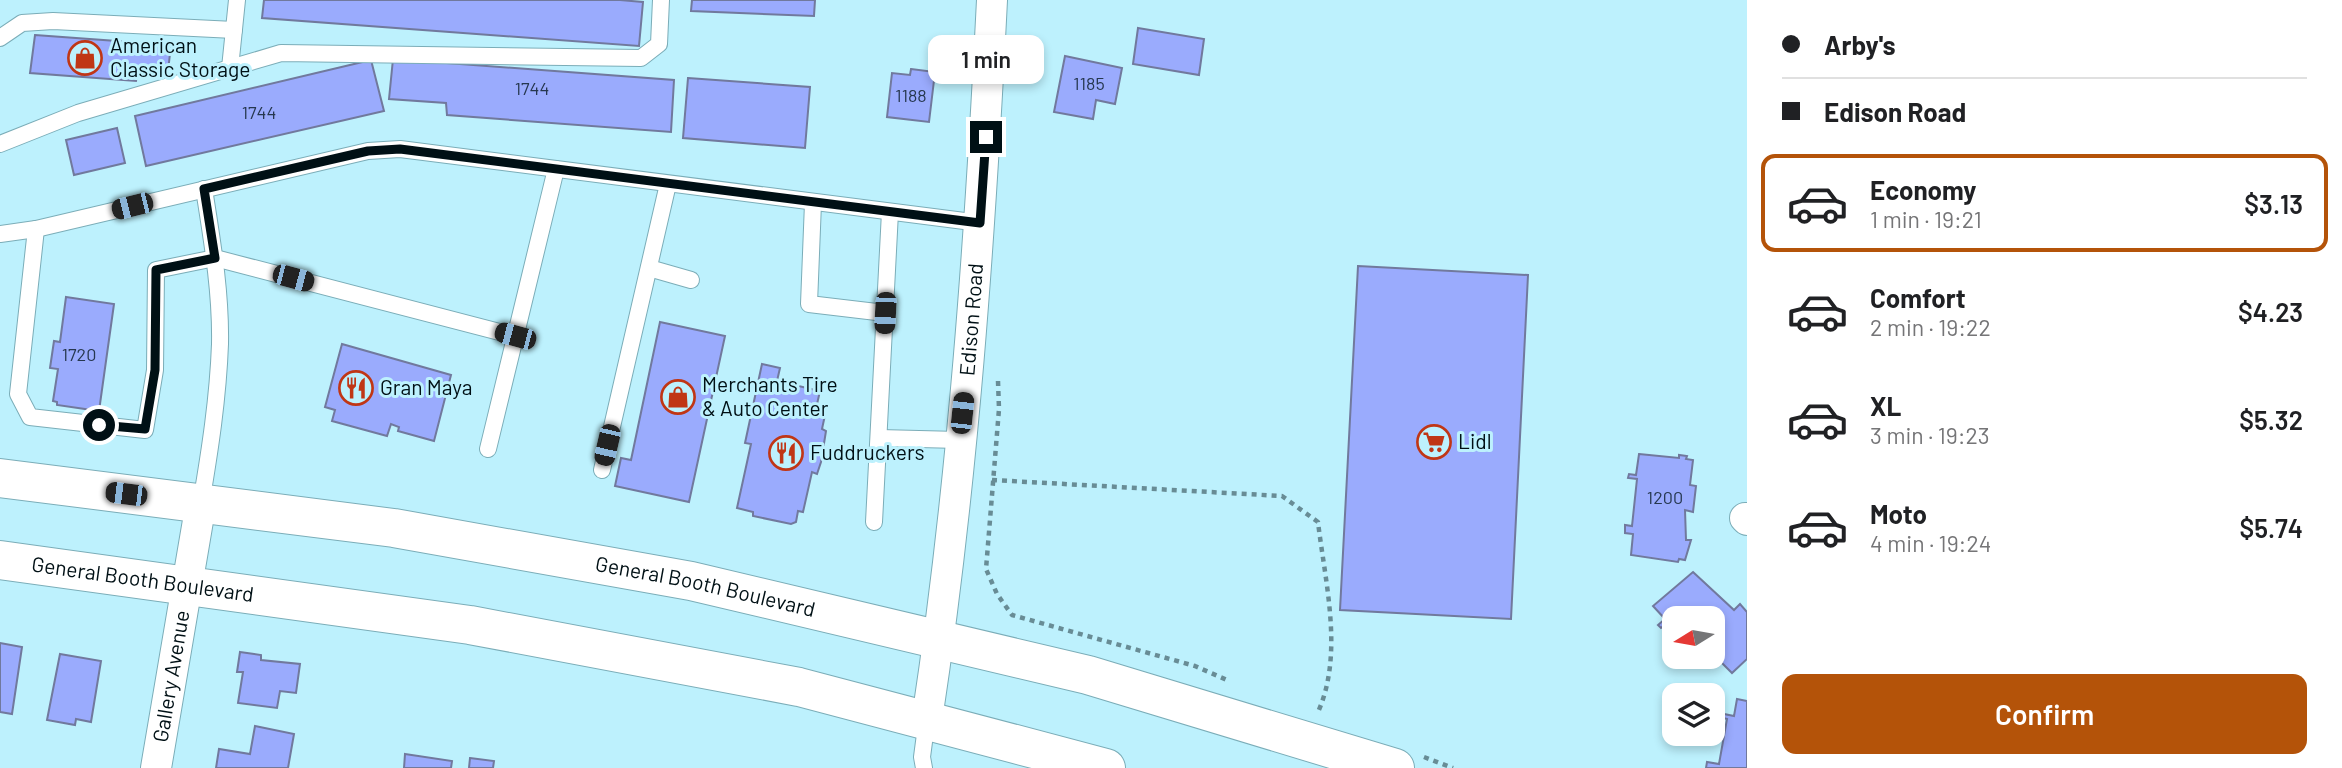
<!DOCTYPE html>
<html lang="en">
<head>
<meta charset="utf-8">
<style>
	body { margin:0; font-family:Barlow,sans-serif; background:#f2f2f2; color:#202124; height:100vh; display:flex; flex-direction:column; font-size:26px; white-space:nowrap }
	* { box-sizing:border-box; margin:0 }
	p { font-size:23px; color:#757577 }
	.icon { flex:none; width:38px; height:38px; fill:none; stroke:currentColor; stroke-width:2; stroke-linecap:round; stroke-linejoin:round }
	.map { position:relative; flex:1; overflow:hidden }
	.side { display:flex; flex-direction:column; background:#fff; width:595px }
	.side>* { flex:none }
	.guide { display:grid; align-content:center; height:154px; padding:0 35px; background:#fff }
	.needle { width:46px; rotate:259deg }
	.fabs { position:absolute; left:1662px; top:606px; display:grid; gap:14px }
	.fabs a { display:grid; place-items:center; width:63px; height:63px; border-radius:14px; background:#fff; box-shadow:0 4px 10px #0003; font-size:35px }
	.end { position:absolute; width:32px; height:32px; margin:-16px; border:9px solid #001015; background:#fff; box-shadow:0 0 0 4px #fff }
	.from { border-radius:50% }
	.bubble { position:absolute; height:49px; border-radius:14px; background:#fff; box-shadow:0 4px 10px #0003; font-size:23px; font-weight:600; line-height:49px; text-align:center }
	.car { position:absolute; width:21px; height:42px; margin:-21px -10px; border-radius:9px; box-shadow:0 0 5px 2px #0007; background:linear-gradient(#222 24%,#8ab4d8 0 40%,#222 0 76%,#8ab4d8 0 86%,#222 0) }
	.guide b { display:flex; align-items:center; gap:24px; height:66px; font-size:26px }
	.guide b+b { border-top:2px solid #e0e0e0 }
	.guide i { width:18px; height:18px; background:#202124 }
	ul { padding:0; list-style:none }
	li { display:flex; align-items:center; gap:21px; height:98px; margin:0 14px 10px; padding:0 21px; border:4px solid transparent; border-radius:14px }
	li div { flex:1 }
	li b { display:block; font-size:26px }
	li em { font-style:normal; font-weight:600 }
	li.active { border-color:#b45309 }
	li>.icon { width:63px; height:63px; stroke-width:1.5 }
	.button { display:flex; gap:14px; margin-top:auto; padding:14px 35px }
	.button a { flex:1; height:80px; border-radius:14px; background:#b45309; color:#fff; font-size:28px; font-weight:600; line-height:80px; text-align:center }
	main { display:flex; flex:1; min-height:0 }
	.map>svg:first-child { display:block }
	.building { fill:#9aabfd; stroke:#71799d; stroke-width:2 }
	.lines { fill:none; stroke-linecap:round; stroke-linejoin:round }
	.service-casing { stroke:#7badb8; stroke-width:18 }
	.minor-casing { stroke:#7badb8; stroke-width:32 }
	.trunk-casing { stroke:#7badb8; stroke-width:40 }
	.path { stroke:#688c95; stroke-width:4.5; stroke-dasharray:5 5; stroke-linecap:butt }
	.service { stroke:#fff; stroke-width:16 }
	.minor { stroke:#fff; stroke-width:30 }
	.trunk { stroke:#fff; stroke-width:38 }
	.route { stroke:#001015; stroke-width:9 }
	.labels { text-anchor:middle; stroke-width:6; stroke-linejoin:round; paint-order:stroke }
	.number-label { font-size:18px; fill:#26374f }
	.poi-label { font-size:21px; fill:#001015; stroke:#bdf1fd; text-anchor:start }
	.street-label { font-size:21px; fill:#001015; stroke:#bdf1fd }
</style>
</head>
<body>
<main>
<div class="map">
<svg width="1747" height="768" viewBox="0 0 1747 768">
	<rect width="100%" height="100%" fill="#bdf1fd"/>
	<g class="building">
		<path d="M 264,0 L 620,0 L 643,2 L 639,46 L 262,18 Z"/>
		<path d="M 692,0 L 815,0 L 814,16 L 691,11 Z"/>
		<path d="M 1138,28 L 1204,39 L 1199,75 L 1133,64 Z"/>
		<path d="M 35,35 L 171,45 L 168,71 L 138,69 L 136,81 L 30,73 Z"/>
		<path d="M 1065,56 L 1122,68 L 1115,104 L 1096,100 L 1093,119 L 1054,112 Z"/>
		<path d="M 393,59 L 674,80 L 671,132 L 447,115 L 446,103 L 389,99 Z"/>
		<path d="M 371,60 L 384,111 L 146,166 L 135,116 Z"/>
		<path d="M 911,69 L 935,72 L 929,122 L 887,117 L 892,73 L 910,75 Z"/>
		<path d="M 688,78 L 810,87 L 805,148 L 683,138 Z"/>
		<path d="M 117,128 L 125,163 L 74,175 L 66,140 Z"/>
		<path d="M 1358,266 L 1528,275 L 1511,619 L 1340,610 Z"/>
		<path d="M 66,297 L 114,304 L 99,411 L 57,405 L 57,402 L 53,401 L 58,369 L 50,368 L 54,341 L 60,342 Z"/>
		<path d="M 660,322 L 725,336 L 689,502 L 615,486 L 621,458 L 631,460 Z"/>
		<path d="M 342,344 L 451,375 L 434,441 L 398,431 L 399,427 L 391,424 L 387,436 L 332,421 L 335,410 L 325,407 Z"/>
		<path d="M 762,364 L 780,368 L 777,381 L 820,391 L 815,413 L 825,415 L 822,429 L 826,431 L 821,462 L 817,474 L 812,472 L 803,512 L 798,511 L 796,522 L 791,524 L 753,516 L 753,512 L 737,508 L 751,444 L 745,443 Z"/>
		<path d="M 1639,454 L 1679,458 L 1679,455 L 1687,456 L 1686,459 L 1693,460 L 1690,485 L 1696,486 L 1693,512 L 1685,510 L 1686,540 L 1691,540 L 1685,560 L 1679,559 L 1678,562 L 1631,555 L 1633,534 L 1625,533 L 1625,525 L 1632,526 L 1637,479 L 1628,478 L 1629,474 L 1636,475 Z"/>
		<path d="M 1693,572 L 1734,610 L 1740,604 L 1747,612 L 1747,659 L 1732,673 L 1716,657 L 1711,661 L 1706,656 L 1713,656 L 1713,618 L 1675,618 L 1675,632 L 1667,623 L 1661,628 L 1658,625 L 1665,619 L 1653,606 Z"/>
		<path d="M 0,643 L 22,647 L 12,714 L 0,712 Z"/>
		<path d="M 240,652 L 261,655 L 261,660 L 300,664 L 296,693 L 280,691 L 277,708 L 238,703 L 243,672 L 237,672 Z"/>
		<path d="M 60,654 L 101,661 L 91,722 L 76,719 L 75,725 L 47,720 Z"/>
		<path d="M 1737,699 L 1747,701 L 1747,768 L 1706,768 L 1707,762 L 1719,764 L 1727,719 L 1723,718 L 1724,714 L 1734,716 Z"/>
		<path d="M 255,726 L 294,734 L 288,768 L 216,768 L 219,749 L 250,754 Z"/>
		<path d="M 405,754 L 452,761 L 451,768 L 404,768 Z"/>
		<path d="M 470,758 L 494,761 L 493,768 L 469,768 Z"/>
	</g>
	<g class="lines">
		<g class="service-casing">
			<g id="service">
				<path d="M 0,38 L 22,23 L 53,21 L 234,30"/>
				<path d="M 230,68 L 237,0"/>
				<path d="M 0,144 L 78,113 L 281,53 L 641,58 L 659,44 L 661,0"/>
				<path d="M 813,203 L 809,304 L 885,313"/>
				<path d="M 36,229 L 18,394 L 30,417 L 145,430 L 155,370 L 156,270 L 215,258 L 515,336"/>
				<path d="M 0,234 L 36,229 L 368,151 L 400,149 L 980,223"/>
				<path d="M 649,268 L 691,280"/>
				<path d="M 879,438 L 959,440"/>
				<path d="M 488,449 L 556,169"/>
				<path d="M 602,470 L 668,184"/>
				<path d="M 201,503 C 210,450 218,398 220,344 C 221,292 212,240 204,189"/>
				<path d="M 874,522 L 890,212"/>
				<path d="M 924,768 L 922,757 L 927,719"/>
			</g>
		</g>
		<g class="minor-casing">
			<g id="minor">
				<path d="M 1745,518 L 1747,520"/>
				<path id="s1" d="M 927,719 C 963,482 980,240 992,0"/>
				<path id="s2" d="M 156,768 L 201,503"/>
			</g>
		</g>
		<g class="trunk-casing">
			<g id="trunk">
				<path id="s3" d="M 0,478 L 394,528 L 691,581 L 1088,675 L 1395,768"/>
				<path id="s4" d="M 0,560 L 470,625 L 799,687 L 1106,768"/>
			</g>
		</g>
		<g class="path">
			<path d="M 998,381 L 999,409 L 986,569 L 997,594 L 1012,615 L 1195,666 L 1227,680"/>
			<path d="M 992,480 L 1282,496 L 1318,522 C 1325,582 1344,654 1318,712"/>
			<path d="M 1424,757 L 1453,768"/>
		</g>
		<use href="#service" class="service"/>
		<use href="#minor" class="minor"/>
		<use href="#trunk" class="trunk"/>
	</g>
	<g class="lines">
		<path class="route" d="M 99,425 L 145,429 L 155,370 L 156,270 L 215,258 L 204,189 L 368,151 L 400,149 L 980,223 L 986,137"/>
	</g>
	<defs>
		<g id="shop-ring" transform="scale(1.75)"><circle r="9.5" fill="#bdf1fd" stroke="#c03615" stroke-width="1.5"/><path d="M-5-2.5h2.3a2.7 3.5 0 0 1 5.4 0H5L5.5 6h-11ZM-1.5-2.5h3a1.5 2.3 0 0 0-3 0Z" fill="#c03615"/></g>
		<g id="restaurant-ring" transform="scale(1.75)"><circle r="9.5" fill="#bdf1fd" stroke="#c03615" stroke-width="1.5"/><path d="M-5-6h1v4h1v-4h1v4h1v-4h1v5L-1.5 .5V6h-2V.5L-5-1ZM5-6V6H3V1.5H1.5Q1.5-4 5-6Z" fill="#c03615"/></g>
		<g id="supermarket-ring" transform="scale(1.75)"><circle r="9.5" fill="#bdf1fd" stroke="#c03615" stroke-width="1.5"/><path d="M-6-5.5h2.5l.6 2H6L4.5 2H-2.5L-4.4-4H-6ZM-1.5 3.2a1.3 1.3 0 1 0 .1 0ZM3 3.2a1.3 1.3 0 1 0 .1 0Z" fill="#c03615"/></g>
	</defs>
	<g fill-rule="evenodd">
		<use href="#shop-ring" x="85" y="58"/>
		<use href="#restaurant-ring" x="356" y="388"/>
		<use href="#shop-ring" x="678" y="397"/>
		<use href="#supermarket-ring" x="1434" y="442"/>
		<use href="#restaurant-ring" x="786" y="453"/>
	</g>
	<g class="labels">
		<g class="number-label">
			<text x="1089" y="90">1185</text>
			<text x="532" y="95">1744</text>
			<text x="911" y="102">1188</text>
			<text x="259" y="119">1744</text>
			<text x="79" y="361">1720</text>
			<text x="1665" y="504">1200</text>
		</g>
		<g class="poi-label">
			<text x="110" y="53">American<tspan x="110" dy="24">Classic Storage</tspan></text>
			<text x="702" y="392">Merchants Tire<tspan x="702" dy="24">&amp; Auto Center</tspan></text>
			<text x="380" y="395">Gran Maya</text>
			<text x="1458" y="449">Lidl</text>
			<text x="810" y="460">Fuddruckers</text>
		</g>
		<g class="street-label">
			<text dy="7" stroke="none"><textPath href="#s1" startOffset="402">Edison Road</textPath></text>
			<text dy="7" stroke="none"><textPath href="#s4" startOffset="144">General Booth Boulevard</textPath></text>
			<text dy="7" stroke="none"><textPath href="#s3" startOffset="714">General Booth Boulevard</textPath></text>
			<text dy="7" stroke="none"><textPath href="#s2" startOffset="93">Gallery Avenue</textPath></text>
		</g>
	</g>
</svg>
<div class="fabs">
<a><svg class="needle" viewBox="-14 -14 28 28"><path d="M0-13l5 13h-10z" fill="#e53935"/><path d="M0 13l5-13h-10z" fill="#757577"/></svg></a>
<a><svg class="icon" aria-label="layers" viewBox="0 0 24 24"><path d="M12 4l9 5-9 5-9-5zM3 14l9 5 9-5"/></svg></a>
</div>
<i class="end from" style="left:99px;top:425px"></i>
<i class="end" style="left:986px;top:137px"></i>
<div class="bubble" style="left:928px;top:35px;width:116px">1 min</div>
<i class="car" style="left:132px;top:206px;rotate:256deg"></i>
<i class="car" style="left:293px;top:278px;rotate:105deg"></i>
<i class="car" style="left:885px;top:313px;rotate:183deg"></i>
<i class="car" style="left:515px;top:336px;rotate:285deg"></i>
<i class="car" style="left:962px;top:413px;rotate:6deg"></i>
<i class="car" style="left:607px;top:445px;rotate:193deg"></i>
<i class="car" style="left:126px;top:494px;rotate:277deg"></i>
</div>
<section class="side">
<div class="guide">
<b><i class="from"></i>Arby's</b>
<b><i></i>Edison Road</b>
</div>
<ul>
<li class="active"><svg class="icon" aria-label="car" viewBox="0 0 24 24"><path d="M5 17H2v-5l4-1 3-4h7l3 4 3 1v5h-3M9 17h6M6 11h13"/><circle cx="7" cy="17" r="2"/><circle cx="17" cy="17" r="2"/></svg><div><b>Economy</b><p>1 min · 19:21</p></div><em>$3.13</em></li>
<li><svg class="icon" aria-label="car" viewBox="0 0 24 24"><path d="M5 17H2v-5l4-1 3-4h7l3 4 3 1v5h-3M9 17h6M6 11h13"/><circle cx="7" cy="17" r="2"/><circle cx="17" cy="17" r="2"/></svg><div><b>Comfort</b><p>2 min · 19:22</p></div><em>$4.23</em></li>
<li><svg class="icon" aria-label="car" viewBox="0 0 24 24"><path d="M5 17H2v-5l4-1 3-4h7l3 4 3 1v5h-3M9 17h6M6 11h13"/><circle cx="7" cy="17" r="2"/><circle cx="17" cy="17" r="2"/></svg><div><b>XL</b><p>3 min · 19:23</p></div><em>$5.32</em></li>
<li><svg class="icon" aria-label="car" viewBox="0 0 24 24"><path d="M5 17H2v-5l4-1 3-4h7l3 4 3 1v5h-3M9 17h6M6 11h13"/><circle cx="7" cy="17" r="2"/><circle cx="17" cy="17" r="2"/></svg><div><b>Moto</b><p>4 min · 19:24</p></div><em>$5.74</em></li>
</ul>
<div class="button"><a>Confirm</a></div>
</section>
</main>
</body>
</html>
